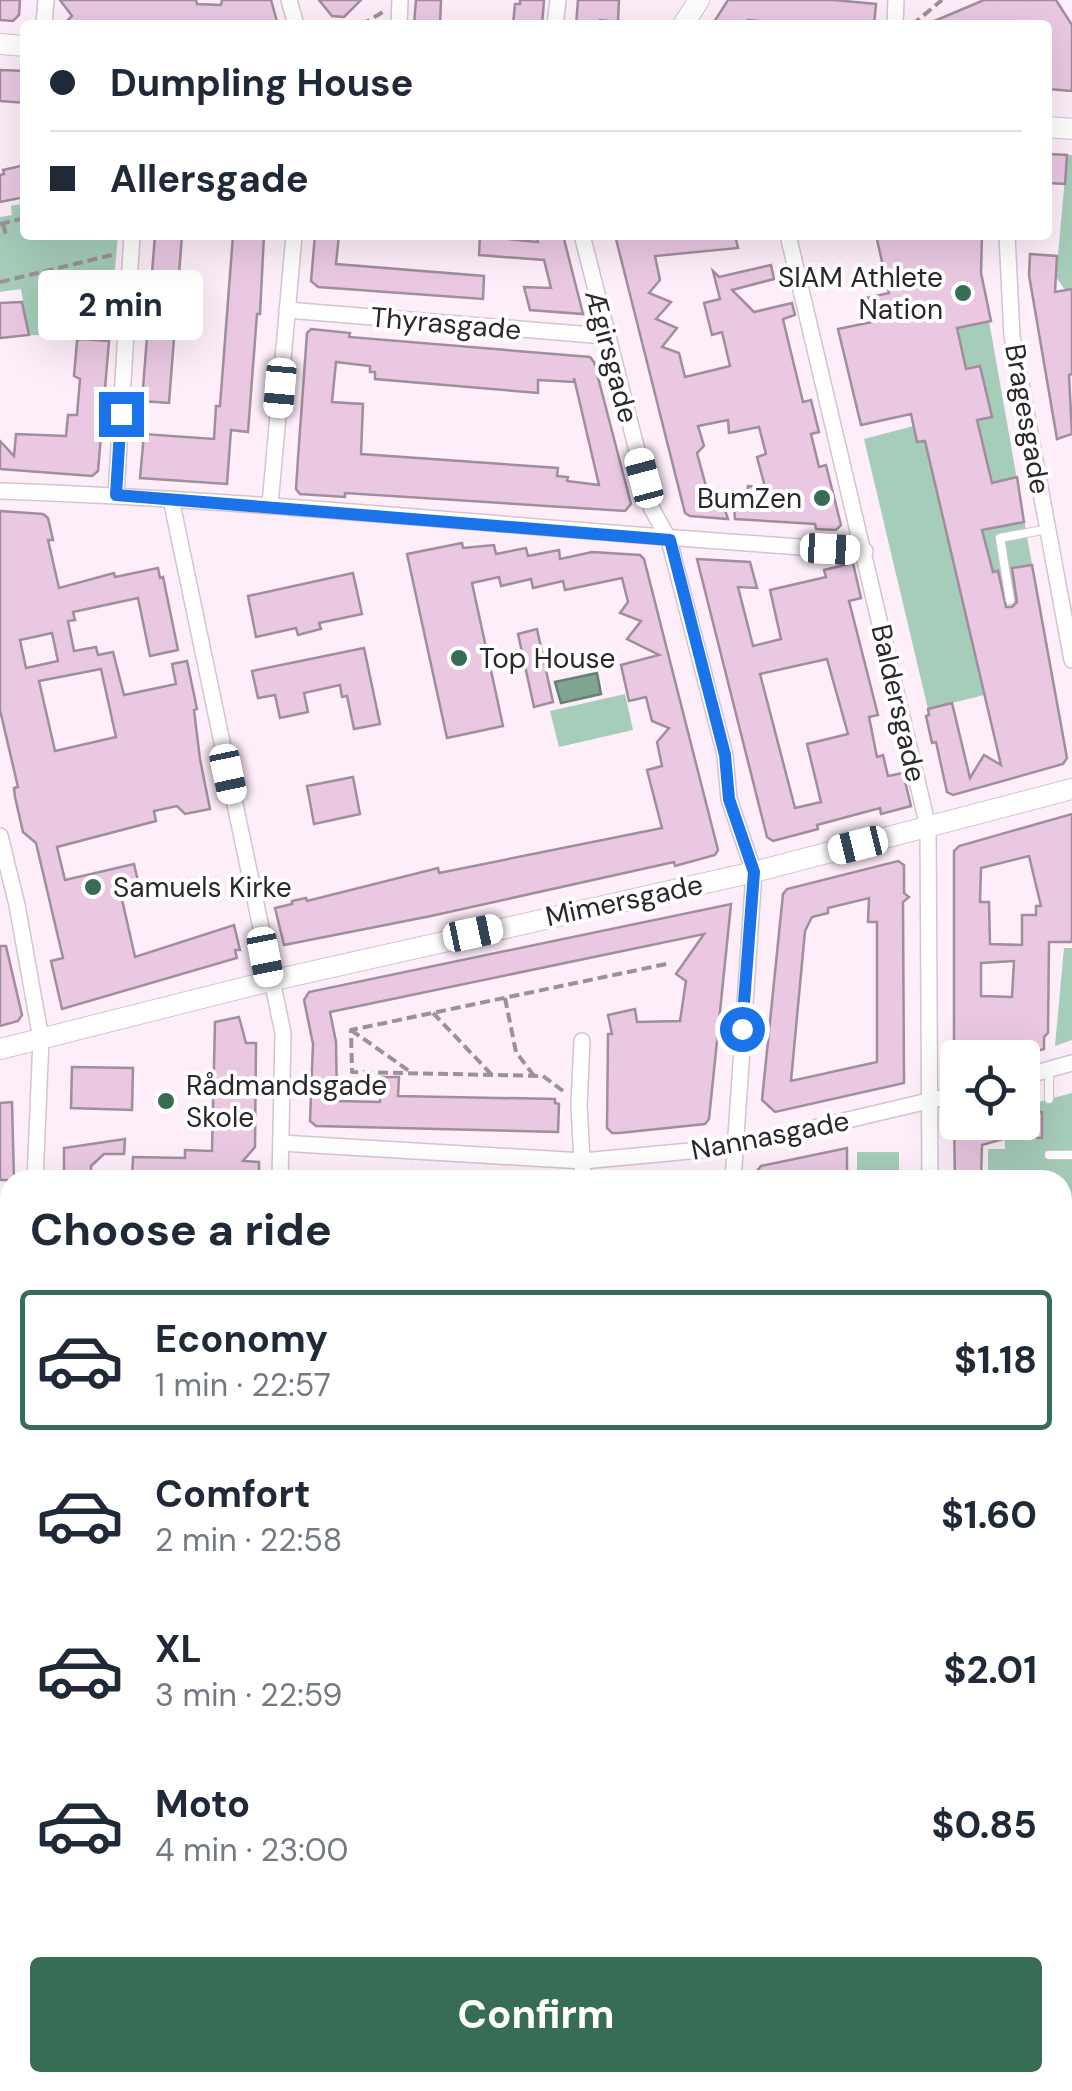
<!DOCTYPE html>
<html lang="en">
<head>
<meta charset="utf-8">
<style>
	body { margin:0; font-family:"DM Sans",sans-serif; background:#f2f2f3; color:#1f2937; height:100vh; display:flex; flex-direction:column; font-size:38px; white-space:nowrap }
	* { box-sizing:border-box; margin:0 }
	p { font-size:32px; color:#747a83 }
	.icon { flex:none; width:55px; height:55px; fill:none; stroke:currentColor; stroke-width:2; stroke-linecap:round; stroke-linejoin:round }
	.map { position:relative; flex:1; overflow:hidden }
	.side { position:absolute; left:0px; top:1170px; width:1072px; height:922px; display:flex; flex-direction:column; background:#fff; border-radius:30px 30px 0 0; box-shadow:0 10px 40px #0002 }
	.side>* { flex:none }
	.guide { position:absolute; left:20px; top:20px; width:1032px; height:220px; border-radius:10px; box-shadow:0 10px 40px #0002; display:grid; align-content:center; height:220px; padding:0 30px; background:#fff }
	.controls { position:absolute; left:940px; top:1040px; display:grid; gap:20px }
	.controls a { display:grid; place-items:center; width:100px; height:100px; border-radius:10px; background:#fff; box-shadow:0 10px 40px #0002; font-size:50px }
	.end { position:absolute; width:45px; height:45px; margin:-22px; border:12px solid #1a73e8; background:#fff; box-shadow:0 0 0 5px #fff }
	.from { border-radius:50% }
	.bubble { position:absolute; height:70px; border-radius:10px; background:#fff; box-shadow:0 10px 40px #0002; font-size:32px; font-weight:700; line-height:70px; text-align:center }
	.car { position:absolute; width:30px; height:60px; margin:-30px -15px; border-radius:12px; box-shadow:0 0 8px 2px #0007; background:linear-gradient(#fff 24%,#345 0 40%,#fff 0 76%,#345 0 86%,#fff 0) }
	.guide b { display:flex; align-items:center; gap:35px; height:95px; font-size:38px }
	.guide b+b { border-top:2px solid #e0e1e3 }
	.guide i { width:25px; height:25px; background:#1f2937 }
	ul { padding:0; list-style:none }
	li { display:flex; align-items:center; gap:30px; height:140px; margin:0 20px 15px; padding:0 10px; border:5px solid transparent; border-radius:10px }
	li div { flex:1 }
	li b { display:block; font-size:38px }
	li em { font-style:normal; font-weight:700 }
	li.selected { border-color:#366d54 }
	li>.icon { width:90px; height:90px; stroke-width:1.5 }
	h2 { padding:0 30px; font-size:45px; line-height:120px }
	.button { display:flex; gap:20px; margin-top:auto; padding:20px 30px }
	.button a { flex:1; height:115px; border-radius:10px; background:#366d54; color:#fff; font-size:40px; font-weight:700; line-height:115px; text-align:center }
	.map>svg:first-child { display:block }
	.green { fill:#a6cdb9 }
	.water { fill:#80a693; stroke:#678074; stroke-width:2.5 }
	.building { fill:#eac8e2; stroke:#9f8e9b; stroke-width:2.5; fill-rule:evenodd }
	.lines { fill:none; stroke-linecap:round; stroke-linejoin:round }
	.service-casing { stroke:#d5c3d1; stroke-width:10 }
	.minor-casing { stroke:#d5c3d1; stroke-width:18 }
	.tertiary-casing { stroke:#d5c3d1; stroke-width:22 }
	.path { stroke:#9c9199; stroke-width:4; stroke-dasharray:10 5; stroke-linecap:butt }
	.service { stroke:#fff; stroke-width:8 }
	.minor { stroke:#fff; stroke-width:15 }
	.tertiary { stroke:#fff; stroke-width:20 }
	.route { stroke:#1a73e8; stroke-width:12 }
	.poi-dot { fill:#366d54; stroke:#fff; stroke-width:4 }
	.labels { text-anchor:middle; stroke-width:8; stroke-linejoin:round; paint-order:stroke }
	.poi-label { font-size:28px; fill:#2d262b; stroke:#fff; text-anchor:start }
	.street-label { font-size:28px; fill:#2d262b; stroke:#fff }
</style>
</head>
<body>
<div class="map">
<svg width="1072" height="2091" viewBox="0 0 1072 2091">
	<rect width="100%" height="100%" fill="#fdeef9"/>
	<g class="green">
		<path d="M 1067,155 L 1072,155 L 1072,289 L 1065,290 L 1056,277 Z"/>
		<path d="M 25,203 L 25,235 L 118,235 L 109,335 L 29,335 L 21,289 L 0,292 L 0,217 L 12,215 L 11,206 Z"/>
		<path d="M 884,269 L 981,276 L 1038,598 L 998,606 L 990,719 L 984,695 L 928,709 L 864,439 L 921,424 Z"/>
		<path d="M 625,694 L 633,730 L 559,747 L 550,711 Z"/>
		<path d="M 1064,948 L 1072,948 L 1072,1040 L 1055,1046 Z"/>
		<path d="M 1072,1093 L 1072,1727 L 1065,1727 L 1062,1180 L 988,1180 L 988,1149 L 1005,1149 L 1004,1123 L 1022,1122 L 1023,1106 Z"/>
		<rect x="857" y="1152" width="42" height="28"/>
		<path d="M 1063,2043 L 1072,2043 L 1072,2091 L 945,2091 L 945,2083 L 1062,2082 Z"/>
		<path d="M 820,2082 L 820,2091 L 624,2091 L 617,2083 Z"/>
	</g>
	<path class="water" d="M 597,673 L 601,694 L 561,703 L 555,682 Z"/>
	<g class="building">
		<path d="M 0,0 L 20,0 L 19,15 L 13,21 L 0,20 Z"/>
		<path d="M 60,0 L 196,0 L 197,4 L 221,5 L 222,0 L 271,0 L 278,25 L 63,25 L 72,16 Z"/>
		<path d="M 319,0 L 361,0 L 344,17 L 332,16 Z"/>
		<path d="M 416,0 L 441,0 L 440,25 L 414,25 Z"/>
		<path d="M 520,0 L 544,0 L 542,25 L 513,25 L 515,4 L 520,4 Z"/>
		<path d="M 578,0 L 619,0 L 618,22 L 600,20 L 599,25 L 576,25 Z"/>
		<path d="M 728,0 L 834,0 L 876,4 L 874,25 L 805,25 L 748,20 L 744,25 L 712,25 Z"/>
		<path d="M 984,0 L 1056,0 L 1072,25 L 1072,91 L 1048,89 L 1048,25 L 925,25 Z"/>
		<path d="M 0,70 L 25,71 L 25,103 L 0,101 Z"/>
		<path d="M 1048,154 L 1067,155 L 1065,184 L 1048,183 Z"/>
		<path d="M 25,165 L 25,197 L 0,202 L 0,175 L 4,174 L 3,170 Z"/>
		<path d="M 155,235 L 182,235 L 169,403 L 142,401 Z"/>
		<path d="M 233,235 L 264,235 L 260,314 L 257,314 L 248,432 L 231,430 L 227,484 L 140,478 L 144,434 L 214,439 L 216,406 L 220,406 Z"/>
		<path d="M 315,235 L 339,235 L 336,264 L 484,276 L 483,299 L 318,287 L 311,281 Z"/>
		<path d="M 536,235 L 563,235 L 583,314 L 530,310 L 524,287 L 551,288 L 544,260 L 479,255 L 480,236 L 538,242 Z"/>
		<path d="M 615,235 L 735,235 L 738,248 L 655,256 L 660,280 L 649,293 L 671,302 L 656,319 L 677,328 L 662,347 L 679,353 L 685,377 L 730,366 L 722,332 L 712,335 L 704,303 L 720,299 L 713,271 L 719,277 L 771,265 L 774,279 L 732,290 L 754,312 L 792,303 L 795,315 L 783,319 L 786,332 L 803,402 L 811,400 L 819,432 L 811,434 L 819,467 L 826,465 L 841,525 L 836,530 L 816,529 L 815,524 L 735,519 L 733,493 L 747,494 L 748,486 L 765,487 L 757,457 L 766,454 L 759,427 L 729,433 L 728,420 L 698,426 L 704,446 L 697,453 L 707,490 L 719,492 L 728,519 L 690,516 L 685,513 Z"/>
		<path d="M 876,235 L 982,235 L 981,273 L 991,321 L 957,328 L 966,369 L 980,366 L 992,417 L 977,420 L 992,483 L 1017,477 L 1024,522 L 982,530 L 993,572 L 998,571 L 1006,607 L 1012,607 L 1017,602 L 1012,568 L 1032,565 L 1067,758 L 1063,764 L 953,795 L 947,792 L 936,742 L 932,743 L 926,716 L 929,715 L 928,709 L 952,703 L 970,778 L 984,755 L 1001,765 L 925,441 L 917,442 L 911,414 L 861,425 L 838,329 L 872,322 L 867,298 L 889,293 Z"/>
		<path d="M 1030,254 L 1057,256 L 1055,292 L 1072,289 L 1072,374 L 1069,375 L 1072,434 L 1057,439 L 1029,275 Z"/>
		<path d="M 22,302 L 29,335 L 0,338 L 0,303 Z"/>
		<path d="M 311,329 L 350,333 L 349,337 L 590,357 L 594,362 L 631,504 L 625,511 L 345,493 L 345,497 L 300,494 L 296,489 L 298,458 L 307,333 ZM 336,362 L 370,366 L 370,372 L 375,372 L 375,379 L 538,393 L 538,380 L 574,382 L 574,378 L 599,485 L 567,481 L 568,477 L 557,476 L 558,468 L 361,454 L 363,404 L 332,402 Z"/>
		<path d="M 81,339 L 109,341 L 98,471 L 92,476 L 0,469 L 0,441 L 14,456 L 16,434 L 66,436 L 68,415 L 77,415 L 80,379 L 74,376 L 77,341 Z"/>
		<path d="M 0,511 L 43,514 L 48,518 L 53,540 L 48,540 L 59,588 L 114,573 L 115,577 L 158,568 L 160,578 L 163,577 L 178,650 L 150,656 L 138,598 L 73,612 L 75,620 L 68,621 L 74,651 L 96,647 L 98,655 L 113,652 L 124,695 L 176,684 L 172,664 L 187,661 L 197,709 L 194,710 L 200,759 L 210,809 L 185,814 L 177,806 L 154,811 L 156,821 L 57,847 L 65,880 L 134,864 L 140,890 L 121,895 L 135,957 L 234,925 L 240,950 L 235,950 L 237,958 L 62,1009 L 51,961 L 63,958 L 36,843 L 23,832 L 15,797 L 14,788 L 18,787 L 0,710 ZM 52,633 L 58,661 L 26,668 L 20,640 ZM 101,669 L 116,737 L 55,751 L 39,681 Z"/>
		<path d="M 462,543 L 463,548 L 494,545 L 496,554 L 526,548 L 528,556 L 559,550 L 560,559 L 592,552 L 640,555 L 644,559 L 718,850 L 715,855 L 675,866 L 674,862 L 431,916 L 284,945 L 275,908 L 292,904 L 292,901 L 306,898 L 307,901 L 438,868 L 439,873 L 662,828 L 647,770 L 662,766 L 657,742 L 669,728 L 652,721 L 646,697 L 629,701 L 621,665 L 659,655 L 627,639 L 641,621 L 620,613 L 628,602 L 622,578 L 565,590 L 563,581 L 533,588 L 531,579 L 501,586 L 499,577 L 472,583 L 503,726 L 447,738 L 407,554 Z"/>
		<path d="M 697,559 L 750,562 L 757,588 L 738,587 L 753,646 L 781,639 L 770,590 L 826,577 L 824,570 L 853,563 L 861,598 L 849,601 L 878,715 L 869,717 L 877,757 L 883,755 L 888,776 L 903,773 L 911,806 L 881,814 L 880,808 L 817,825 L 818,829 L 773,841 L 767,837 ZM 827,659 L 848,734 L 807,744 L 821,802 L 795,808 L 760,674 Z"/>
		<path d="M 353,573 L 362,614 L 319,623 L 321,629 L 298,635 L 296,628 L 256,637 L 248,596 Z"/>
		<path d="M 537,629 L 553,702 L 534,707 L 518,634 Z"/>
		<path d="M 364,648 L 380,724 L 354,729 L 347,696 L 342,697 L 340,685 L 304,693 L 308,712 L 280,718 L 275,695 L 258,698 L 252,671 Z"/>
		<path d="M 353,777 L 360,814 L 314,824 L 307,786 Z"/>
		<path d="M 1072,814 L 1072,942 L 1049,942 L 1048,1033 L 1044,1037 L 1044,1049 L 1009,1058 L 954,1058 L 954,851 L 959,846 ZM 1029,856 L 1041,906 L 1036,906 L 1036,915 L 1022,915 L 1022,945 L 990,944 L 989,902 L 980,902 L 981,868 ZM 1014,961 L 1012,997 L 981,996 L 981,963 Z"/>
		<path d="M 898,861 L 904,865 L 904,893 L 909,897 L 903,902 L 904,1083 L 775,1112 L 762,1100 L 783,894 L 787,889 ZM 869,898 L 868,922 L 877,922 L 877,1062 L 791,1081 L 805,931 L 812,917 L 828,913 L 828,908 Z"/>
		<path d="M 731,904 L 709,1119 L 705,1124 L 619,1133 L 612,1133 L 607,1128 L 608,1034 L 612,1034 L 608,1015 L 635,1009 L 637,1022 L 680,1021 L 686,981 L 676,974 L 704,934 L 330,1012 L 336,1042 L 337,1101 L 380,1102 L 381,1077 L 399,1077 L 398,1096 L 555,1099 L 555,1103 L 559,1104 L 558,1132 L 316,1126 L 310,1121 L 313,1044 L 304,1000 L 309,992 Z"/>
		<path d="M 0,946 L 6,946 L 22,1015 L 18,1021 L 0,1026 Z"/>
		<path d="M 239,1017 L 246,1043 L 256,1043 L 255,1147 L 243,1161 L 259,1162 L 259,1180 L 132,1180 L 133,1157 L 185,1158 L 185,1150 L 212,1151 L 215,1022 Z"/>
		<path d="M 72,1067 L 133,1068 L 132,1110 L 71,1108 Z"/>
		<path d="M 12,1102 L 14,1180 L 0,1180 L 0,1103 Z"/>
		<path d="M 1023,1112 L 1042,1112 L 1042,1138 L 1010,1137 L 982,1145 L 981,1180 L 955,1180 L 954,1122 L 1023,1122 Z"/>
		<path d="M 125,1139 L 124,1154 L 104,1154 L 91,1166 L 91,1180 L 64,1180 L 64,1148 Z"/>
		<path d="M 847,1148 L 847,1175 L 829,1180 L 750,1180 L 761,1166 Z"/>
	</g>
	<g class="lines">
		<g class="service-casing">
			<g id="service">
				<path d="M 1010,600 L 1000,538 L 1048,529"/>
				<path d="M 1049,1070 L 1049,1099"/>
				<path d="M 1049,1155 L 1072,1155"/>
				<path d="M 0,2023 L 10,2022"/>
				<path d="M 0,2079 L 10,2077"/>
			</g>
		</g>
		<g class="minor-casing">
			<g id="minor">
				<path d="M 289,0 L 296,25"/>
				<path d="M 44,25 L 46,0"/>
				<path d="M 399,25 L 400,0"/>
				<path d="M 555,25 L 558,0"/>
				<path d="M 895,25 L 896,0"/>
				<path d="M 582,235 L 652,509 L 669,540 L 725,755 L 729,799 L 754,872 L 733,1180"/>
				<path d="M 788,235 L 928,827 L 930,1180"/>
				<path d="M 1007,235 L 1012,336 L 1072,660"/>
				<path d="M 287,310 L 605,336"/>
				<path d="M 0,491 C 289,501 576,534 865,551"/>
				<path d="M 116,495 L 132,235"/>
				<path d="M 171,499 L 283,1033 L 280,1180"/>
				<path d="M 270,505 L 294,235"/>
				<path d="M 0,836 L 17,905 L 41,1039 L 35,1180"/>
				<path d="M 582,1041 L 579,1105 L 583,1180"/>
				<path d="M 1022,1077 L 1072,1063"/>
				<path d="M 281,1143 L 583,1161 L 733,1147 L 958,1094"/>
				<path d="M 0,1231 L 10,1229"/>
				<path d="M 0,1331 L 10,1311"/>
				<path d="M 0,1923 L 10,1923"/>
				<path d="M 0,1951 L 10,1950"/>
				<path d="M 1062,1981 L 1072,1980"/>
				<path d="M 338,2082 L 346,2091"/>
				<path d="M 883,2082 L 883,2091"/>
				<path d="M 30,2091 L 31,2082"/>
				<path d="M 91,2091 L 91,2082"/>
				<path d="M 242,2091 L 242,2082"/>
			</g>
		</g>
		<g class="tertiary-casing">
			<g id="tertiary">
				<path d="M 683,25 L 699,0"/>
				<path d="M 0,44 L 25,46"/>
				<path d="M 1048,127 L 1072,129"/>
				<path d="M 0,1049 L 270,981 L 754,872 L 1072,789"/>
				<path d="M 0,1676 L 10,1678"/>
				<path d="M 1062,1752 L 1072,1753"/>
			</g>
		</g>
		<g class="path">
			<path d="M 361,25 L 383,12"/>
			<path d="M 912,25 L 942,0"/>
			<path d="M 0,224 L 25,218"/>
			<path d="M 3,224 L 6,235"/>
			<path d="M 0,282 L 116,254"/>
			<path d="M 505,998 L 516,1052 L 534,1076"/>
			<path d="M 433,1013 L 492,1075"/>
			<path d="M 351,1030 L 412,1073"/>
			<path d="M 563,1091 L 543,1076 L 352,1072 L 351,1030 L 671,963"/>
			<path d="M 411,1180 L 412,1165"/>
			<path d="M 0,1706 L 10,1708"/>
			<path d="M 450,2082 L 452,2091"/>
			<path d="M 642,2082 L 645,2091"/>
			<path d="M 810,2082 L 811,2091"/>
		</g>
		<use href="#service" class="service"/>
		<use href="#minor" class="minor"/>
		<use href="#tertiary" class="tertiary"/>
	</g>
	<g class="lines">
		<path class="route" d="M 121,414 L 116,495 L 670,540 L 725,755 L 729,799 L 754,872 L 742,1029"/>
	</g>
	<g class="poi-dot">
		<circle cx="963" cy="293" r="10"/>
		<circle cx="822" cy="498" r="10"/>
		<circle cx="459" cy="658" r="10"/>
		<circle cx="93" cy="887" r="10"/>
		<circle cx="166" cy="1101" r="10"/>
	</g>
	<g class="labels">
		<g class="poi-label">
			<text x="943" y="287" text-anchor="end">SIAM Athlete<tspan x="943" dy="32">Nation</tspan></text>
			<text x="802" y="508" text-anchor="end">BumZen</text>
			<text x="479" y="668">Top House</text>
			<text x="113" y="897">Samuels Kirke</text>
			<text x="186" y="1095">Rådmandsgade<tspan x="186" dy="32">Skole</tspan></text>
		</g>
		<g class="street-label">
			<text transform="translate(446 323) rotate(5)" y="10">Thyrasgade</text>
			<text transform="translate(612 356) rotate(75)" y="10">Ægirsgade</text>
			<text transform="translate(1028 419) rotate(80)" y="10">Bragesgade</text>
			<text transform="translate(899 703) rotate(77)" y="10">Baldersgade</text>
			<text transform="translate(624 900) rotate(-12)" y="10">Mimersgade</text>
			<text transform="translate(770 1135) rotate(-11)" y="10">Nannasgade</text>
		</g>
	</g>
</svg>
<div class="controls">
<a><svg class="icon" aria-label="locate" viewBox="0 0 24 24"><circle cx="12" cy="12" r="6"/><path d="M12 2v4M12 18v4M2 12h4M18 12h4"/></svg></a>
</div>
<i class="end from" style="left:742px;top:1029px"></i>
<i class="end" style="left:121px;top:414px"></i>
<div class="bubble" style="left:38px;top:270px;width:165px">2 min</div>
<i class="car" style="left:280px;top:388px;rotate:185deg"></i>
<i class="car" style="left:644px;top:478px;rotate:345deg"></i>
<i class="car" style="left:830px;top:549px;rotate:93deg"></i>
<i class="car" style="left:228px;top:774px;rotate:168deg"></i>
<i class="car" style="left:858px;top:845px;rotate:256deg"></i>
<i class="car" style="left:473px;top:933px;rotate:78deg"></i>
<i class="car" style="left:265px;top:957px;rotate:169deg"></i>
<div class="guide">
<b><i class="from"></i>Dumpling House</b>
<b><i></i>Allersgade</b>
</div>
<section class="side">
<h2>Choose a ride</h2>
<ul>
<li class="selected"><svg class="icon" aria-label="car" viewBox="0 0 24 24"><path d="M5 17H2v-5l4-1 3-4h7l3 4 3 1v5h-3M9 17h6M6 11h13"/><circle cx="7" cy="17" r="2"/><circle cx="17" cy="17" r="2"/></svg><div><b>Economy</b><p>1 min · 22:57</p></div><em>$1.18</em></li>
<li><svg class="icon" aria-label="car" viewBox="0 0 24 24"><path d="M5 17H2v-5l4-1 3-4h7l3 4 3 1v5h-3M9 17h6M6 11h13"/><circle cx="7" cy="17" r="2"/><circle cx="17" cy="17" r="2"/></svg><div><b>Comfort</b><p>2 min · 22:58</p></div><em>$1.60</em></li>
<li><svg class="icon" aria-label="car" viewBox="0 0 24 24"><path d="M5 17H2v-5l4-1 3-4h7l3 4 3 1v5h-3M9 17h6M6 11h13"/><circle cx="7" cy="17" r="2"/><circle cx="17" cy="17" r="2"/></svg><div><b>XL</b><p>3 min · 22:59</p></div><em>$2.01</em></li>
<li><svg class="icon" aria-label="car" viewBox="0 0 24 24"><path d="M5 17H2v-5l4-1 3-4h7l3 4 3 1v5h-3M9 17h6M6 11h13"/><circle cx="7" cy="17" r="2"/><circle cx="17" cy="17" r="2"/></svg><div><b>Moto</b><p>4 min · 23:00</p></div><em>$0.85</em></li>
</ul>
<div class="button"><a>Confirm</a></div>
</section>
</div>
</body>
</html>
